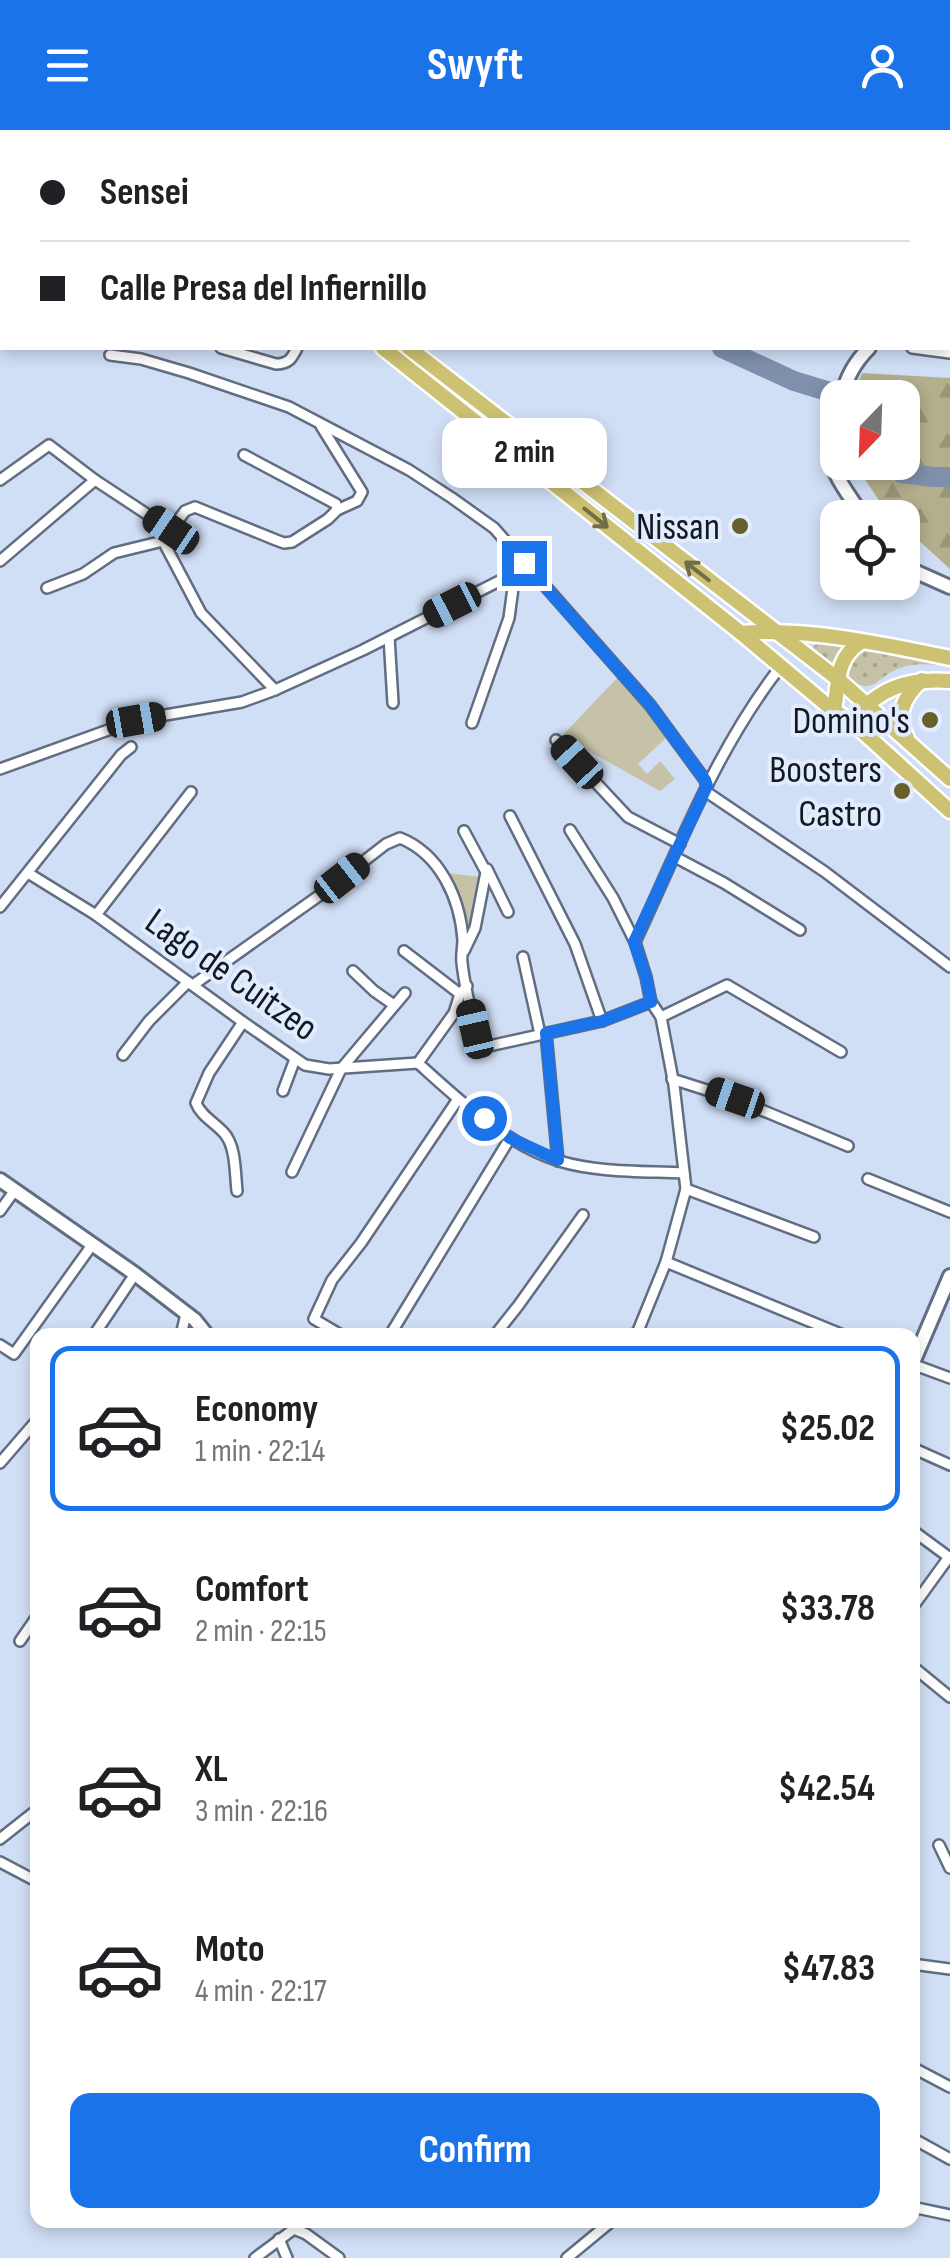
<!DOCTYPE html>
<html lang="en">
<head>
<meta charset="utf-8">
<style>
	body { margin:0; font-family:"Sofia Sans Condensed",sans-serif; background:#f2f2f2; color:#202124; height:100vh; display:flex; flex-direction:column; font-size:38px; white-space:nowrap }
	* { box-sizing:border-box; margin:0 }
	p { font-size:32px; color:#757577 }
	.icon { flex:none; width:55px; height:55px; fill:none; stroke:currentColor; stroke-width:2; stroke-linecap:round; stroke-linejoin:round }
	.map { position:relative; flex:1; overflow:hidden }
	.panel { position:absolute; left:30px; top:1198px; width:890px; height:900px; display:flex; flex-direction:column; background:#fff; border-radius:20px; box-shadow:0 5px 15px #0003 }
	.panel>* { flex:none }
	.banner { position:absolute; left:0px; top:0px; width:950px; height:220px; box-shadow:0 5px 15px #0003; display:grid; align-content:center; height:220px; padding:0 40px; background:#fff }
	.needle { width:65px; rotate:203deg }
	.controls { position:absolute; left:820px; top:250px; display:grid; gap:20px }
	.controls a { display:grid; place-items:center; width:100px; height:100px; border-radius:20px; background:#fff; box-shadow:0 5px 15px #0003; font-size:50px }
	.end { position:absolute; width:45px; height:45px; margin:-22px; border:12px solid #1a73e8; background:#fff; box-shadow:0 0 0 5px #fff }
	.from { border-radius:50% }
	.bubble { position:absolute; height:70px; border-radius:20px; background:#fff; box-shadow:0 5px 15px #0003; font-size:32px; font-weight:700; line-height:70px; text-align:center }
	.car { position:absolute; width:30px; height:60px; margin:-30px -15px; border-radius:12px; box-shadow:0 0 8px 2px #0007; background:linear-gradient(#222 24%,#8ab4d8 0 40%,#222 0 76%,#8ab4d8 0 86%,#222 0) }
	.banner b { display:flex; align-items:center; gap:35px; height:95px; font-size:38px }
	.banner b+b { border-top:2px solid #e0e0e0 }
	.banner i { width:25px; height:25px; background:#202124 }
	ul { padding:18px 0 0; list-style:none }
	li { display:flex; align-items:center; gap:30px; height:165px; margin:0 20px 15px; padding:0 20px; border:5px solid transparent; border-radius:20px }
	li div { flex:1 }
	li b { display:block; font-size:38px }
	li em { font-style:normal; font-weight:700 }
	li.on { border-color:#1a73e8 }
	li>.icon { width:90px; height:90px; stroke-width:1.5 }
	.primary-button { display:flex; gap:20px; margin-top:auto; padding:20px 40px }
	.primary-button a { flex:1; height:115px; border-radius:20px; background:#1a73e8; color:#fff; font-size:40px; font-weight:700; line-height:115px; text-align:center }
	header { display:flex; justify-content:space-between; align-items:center; height:130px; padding:0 40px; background:#1a73e8; color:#fff; font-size:45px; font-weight:700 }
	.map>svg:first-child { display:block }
	.grass { fill:url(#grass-dots) }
	.forest { fill:url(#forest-firs) }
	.green { fill:#c6c2a8 }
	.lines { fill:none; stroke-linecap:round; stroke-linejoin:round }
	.river { stroke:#7f90ad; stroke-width:20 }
	.street-casing { stroke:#616d81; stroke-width:14 }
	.secondary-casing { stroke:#616d81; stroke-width:18 }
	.primary-casing { stroke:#fff; stroke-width:19 }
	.street { stroke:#fff; stroke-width:9 }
	.secondary { stroke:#fff; stroke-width:12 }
	.primary { stroke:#cdc271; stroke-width:14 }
	.oneway { stroke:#706e49 }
	.route { stroke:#1a73e8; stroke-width:12 }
	.poi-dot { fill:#675f2c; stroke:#e1ecff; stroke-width:4 }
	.labels { text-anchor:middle; stroke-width:8; stroke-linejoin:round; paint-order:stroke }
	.poi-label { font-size:38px; fill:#141921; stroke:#e1ecff; text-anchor:end }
	.street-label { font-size:38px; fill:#141921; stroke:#e1ecff }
</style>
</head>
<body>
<header><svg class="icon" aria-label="menu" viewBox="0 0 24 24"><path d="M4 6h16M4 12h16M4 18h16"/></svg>Swyft<svg class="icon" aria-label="person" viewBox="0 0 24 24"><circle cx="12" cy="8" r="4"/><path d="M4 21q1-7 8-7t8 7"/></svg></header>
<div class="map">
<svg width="950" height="2128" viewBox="0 0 950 2128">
	<defs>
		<pattern id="grass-dots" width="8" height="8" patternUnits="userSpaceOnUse" patternTransform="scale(2.5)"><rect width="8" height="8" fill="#c6c2a8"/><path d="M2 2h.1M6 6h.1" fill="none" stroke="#a9a690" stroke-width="1.8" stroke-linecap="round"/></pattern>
		<pattern id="forest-firs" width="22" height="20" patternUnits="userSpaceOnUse" patternTransform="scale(2.5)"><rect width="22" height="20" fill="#b3ae8c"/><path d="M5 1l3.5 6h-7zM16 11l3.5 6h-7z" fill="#999578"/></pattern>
	</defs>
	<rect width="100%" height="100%" fill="#d1dff6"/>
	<path class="grass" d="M 818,513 L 850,515 L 950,531 L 950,536 C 927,534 908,531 888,544 C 878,550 873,559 860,555 C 847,552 826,533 813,524 L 813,517 Z"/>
	<path class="forest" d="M 862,243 L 950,248 L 950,439 L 903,396 L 902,388 L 893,387 L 886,381 L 854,333 L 902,332 L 902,268 L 853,267 Z"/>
	<g class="green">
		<path d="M 618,547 L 646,577 L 666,608 L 638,634 L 647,644 L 660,631 L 675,649 L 660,661 L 562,606 Z"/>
		<path d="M 446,743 L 482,747 L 474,793 L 465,812 Z"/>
	</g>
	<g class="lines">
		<g class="river">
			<path d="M 357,0 L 359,2"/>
			<path d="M 722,218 L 794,251 L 850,268"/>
			<path d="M 894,332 L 902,343 L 933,347 L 950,347"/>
		</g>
		<g class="street-casing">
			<g id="street">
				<path d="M 20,0 L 22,2"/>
				<path d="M 685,2 L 688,0"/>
				<path d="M 776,2 L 778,0"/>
				<path d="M 221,218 L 276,234 C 289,234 292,228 297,218"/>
				<path d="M 912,218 L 950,223"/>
				<path d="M 110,225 L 141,229 L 189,243 L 289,277 L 409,340 L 452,368 L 494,398 L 650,575 L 705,650 L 707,657"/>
				<path d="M 244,325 L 336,374 L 337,380"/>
				<path d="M 0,350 L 49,315 L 95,350 L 171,400"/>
				<path d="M 163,411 L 185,381 L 195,377 L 276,410 L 284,413 L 292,412 L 328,389 L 337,380 L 357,371 L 362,362 L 321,296"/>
				<path d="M 163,411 L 201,483 L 275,560"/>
				<path d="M 0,431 L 95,350"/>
				<path d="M 47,458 L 83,444 L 114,423 L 163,411"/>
				<path d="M 389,507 L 393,573"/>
				<path d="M 472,593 L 509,488 L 515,443"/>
				<path d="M 556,610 L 628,687 L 680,714"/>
				<path d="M 0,639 L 136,590 L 242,572 L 275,560 L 363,520 L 515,443 L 524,433"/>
				<path d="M 705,661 L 825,742 L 950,837"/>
				<path d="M 510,686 L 575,814 L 602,891"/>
				<path d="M 570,700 L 613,768 L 635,812 L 646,847 L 651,872 L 661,887 L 674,955 L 686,1059 L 666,1132 L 638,1201 L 634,1205"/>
				<path d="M 464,701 L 486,742 L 475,798 L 464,821"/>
				<path d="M 675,727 L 724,753 L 800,800"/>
				<path d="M 487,739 L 508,782"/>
				<path d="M 28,743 L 96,785 L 243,892 L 305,935 L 329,939 L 418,933"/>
				<path d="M 0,777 L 121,625 L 131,617"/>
				<path d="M 96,785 L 191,662"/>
				<path d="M 635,812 C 679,718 716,619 781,536"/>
				<path d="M 404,821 L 460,864"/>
				<path d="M 523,827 L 540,904"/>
				<path d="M 353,841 L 374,861 L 394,875"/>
				<path d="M 193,855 L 320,765 L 386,714 L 400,708 C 440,724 460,768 463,810 C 463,817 461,825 462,833 C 465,861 473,890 480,918 L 602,891 L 651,872"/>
				<path d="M 661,887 L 727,855 L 841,922"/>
				<path d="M 546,903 L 558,1031"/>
				<path d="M 123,925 L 149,891 L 188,852"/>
				<path d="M 418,933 C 459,970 505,1014 559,1031 C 599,1043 644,1041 684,1043"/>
				<path d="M 418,933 L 454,883 L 460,864 L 467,856"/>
				<path d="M 672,949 L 735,969 L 848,1016"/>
				<path d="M 283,961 L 295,929"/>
				<path d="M 292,1042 L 341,939 L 405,863"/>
				<path d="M 868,1049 L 950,1082"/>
				<path d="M 686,1059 L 814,1107"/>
				<path d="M 237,1061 C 235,1043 236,1016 224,1003 C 214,992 201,986 196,973 L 209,943 L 243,892"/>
				<path d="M 0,1081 L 15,1060"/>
				<path d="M 666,1132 L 843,1205"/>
				<path d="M 94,1205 L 135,1144"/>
				<path d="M 181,1205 L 186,1184"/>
				<path d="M 341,1205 L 314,1189 L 332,1150 L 361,1113 L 458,969"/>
				<path d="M 390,1205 L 510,1008"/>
				<path d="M 495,1205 L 518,1176 L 583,1085"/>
				<path d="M 0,1215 L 14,1224 L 92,1115"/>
				<path d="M 912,1234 L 950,1248"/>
				<path d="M 912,1318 L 950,1335"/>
				<path d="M 0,1333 L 38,1289"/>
				<path d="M 912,1400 L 950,1428"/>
				<path d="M 912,1478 L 949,1427"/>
				<path d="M 20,1511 L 38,1485"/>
				<path d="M 912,1536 L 950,1567"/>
				<path d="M 0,1709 L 38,1679"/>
				<path d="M 939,1715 L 950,1738"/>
				<path d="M 0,1732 L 38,1752"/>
				<path d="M 912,1834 L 950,1839"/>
				<path d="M 912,1937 L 950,1957"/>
				<path d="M 912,2008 L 950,2029"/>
				<path d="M 912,2077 L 950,2085"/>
				<path d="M 279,2109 L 287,2128"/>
				<path d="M 255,2128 L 294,2099 L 306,2104 L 339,2128"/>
				<path d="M 567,2128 L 613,2090"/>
			</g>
		</g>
		<g class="secondary-casing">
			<g id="secondary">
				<path d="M 561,0 L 564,2"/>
				<path d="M 841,268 C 847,247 854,233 869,218"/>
				<path d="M 838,282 C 835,292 830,304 829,314 C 827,340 851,367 864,388"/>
				<path d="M 902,432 L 914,441 L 950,457"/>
				<path d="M 0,1050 L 135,1144 L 195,1190 L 207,1205"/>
				<path d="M 912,1235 L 950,1146"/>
			</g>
		</g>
		<g class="primary-casing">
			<g id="primary">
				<path d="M 0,81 L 2,81"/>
				<path d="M 0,96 L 2,96"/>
				<path d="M 383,218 L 741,503 L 834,581 L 851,591 L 950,681"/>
				<path d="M 409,218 L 839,550 L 950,649"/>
				<path d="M 741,503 C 808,498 884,514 950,528"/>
				<path d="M 834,581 C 839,553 835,528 861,512"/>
				<path d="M 851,591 C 879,558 907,548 950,551"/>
				<path d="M 907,608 C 894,586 904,566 922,550"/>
			</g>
		</g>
		<use href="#street" class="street"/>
		<use href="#secondary" class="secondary"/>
		<use href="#primary" class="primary"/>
	</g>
	<defs><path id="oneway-shaft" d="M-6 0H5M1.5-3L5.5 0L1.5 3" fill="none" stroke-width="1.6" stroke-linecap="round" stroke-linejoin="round" transform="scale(2.5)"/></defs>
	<g class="oneway">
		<use href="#oneway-shaft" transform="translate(596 388) rotate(39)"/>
		<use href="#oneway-shaft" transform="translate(697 441) rotate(-142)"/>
	</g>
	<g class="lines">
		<path class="route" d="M 484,988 L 510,1008 L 558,1030 L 546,903 L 602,891 L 651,872 L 646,847 L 634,812 L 707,656 L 705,650 L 650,575 L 524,433"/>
	</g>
	<g class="poi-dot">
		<circle cx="740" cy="396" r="10"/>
		<circle cx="930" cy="590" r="10"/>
		<circle cx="902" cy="661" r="10"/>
	</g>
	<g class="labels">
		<g class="poi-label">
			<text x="720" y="409">Nissan</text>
			<text x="910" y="603">Domino's</text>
			<text x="882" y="652">Boosters<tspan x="882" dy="44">Castro</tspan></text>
		</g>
		<g class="street-label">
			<text transform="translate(232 844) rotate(35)" y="13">Lago de Cuitzeo</text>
		</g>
	</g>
</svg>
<div class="controls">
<a><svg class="needle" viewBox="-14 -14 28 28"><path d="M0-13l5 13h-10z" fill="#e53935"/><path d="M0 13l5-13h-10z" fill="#757577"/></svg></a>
<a><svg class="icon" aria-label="locate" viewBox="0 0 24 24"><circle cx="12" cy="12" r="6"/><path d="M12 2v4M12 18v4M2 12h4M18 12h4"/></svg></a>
</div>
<i class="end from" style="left:484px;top:988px"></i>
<i class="end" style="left:524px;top:433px"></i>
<div class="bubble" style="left:442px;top:288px;width:165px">2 min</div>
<i class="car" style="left:171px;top:400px;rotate:304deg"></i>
<i class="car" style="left:452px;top:475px;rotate:243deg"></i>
<i class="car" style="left:136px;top:590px;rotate:80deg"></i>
<i class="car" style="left:577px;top:632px;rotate:317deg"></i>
<i class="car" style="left:342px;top:748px;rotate:52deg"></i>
<i class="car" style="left:475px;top:899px;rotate:347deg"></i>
<i class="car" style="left:735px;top:968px;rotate:289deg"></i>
<div class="banner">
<b><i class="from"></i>Sensei</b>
<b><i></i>Calle Presa del Infiernillo</b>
</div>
<section class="panel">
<ul>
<li class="on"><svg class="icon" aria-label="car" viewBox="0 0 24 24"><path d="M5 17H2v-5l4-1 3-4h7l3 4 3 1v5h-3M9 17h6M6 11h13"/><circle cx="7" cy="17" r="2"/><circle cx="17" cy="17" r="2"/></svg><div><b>Economy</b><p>1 min · 22:14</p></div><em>$25.02</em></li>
<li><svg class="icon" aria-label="car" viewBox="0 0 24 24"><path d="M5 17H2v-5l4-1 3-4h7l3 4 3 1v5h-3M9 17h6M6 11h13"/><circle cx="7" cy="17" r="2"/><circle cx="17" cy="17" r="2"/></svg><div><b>Comfort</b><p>2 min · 22:15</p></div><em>$33.78</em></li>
<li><svg class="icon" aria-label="car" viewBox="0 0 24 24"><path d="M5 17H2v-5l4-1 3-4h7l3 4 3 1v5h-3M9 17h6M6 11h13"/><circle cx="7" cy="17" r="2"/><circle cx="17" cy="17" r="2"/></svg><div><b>XL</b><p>3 min · 22:16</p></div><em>$42.54</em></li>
<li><svg class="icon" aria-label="car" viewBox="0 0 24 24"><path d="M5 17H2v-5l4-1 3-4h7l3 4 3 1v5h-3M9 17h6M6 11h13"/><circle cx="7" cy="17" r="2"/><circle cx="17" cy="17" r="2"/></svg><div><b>Moto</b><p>4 min · 22:17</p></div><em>$47.83</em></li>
</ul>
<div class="primary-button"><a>Confirm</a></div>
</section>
</div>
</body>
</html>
